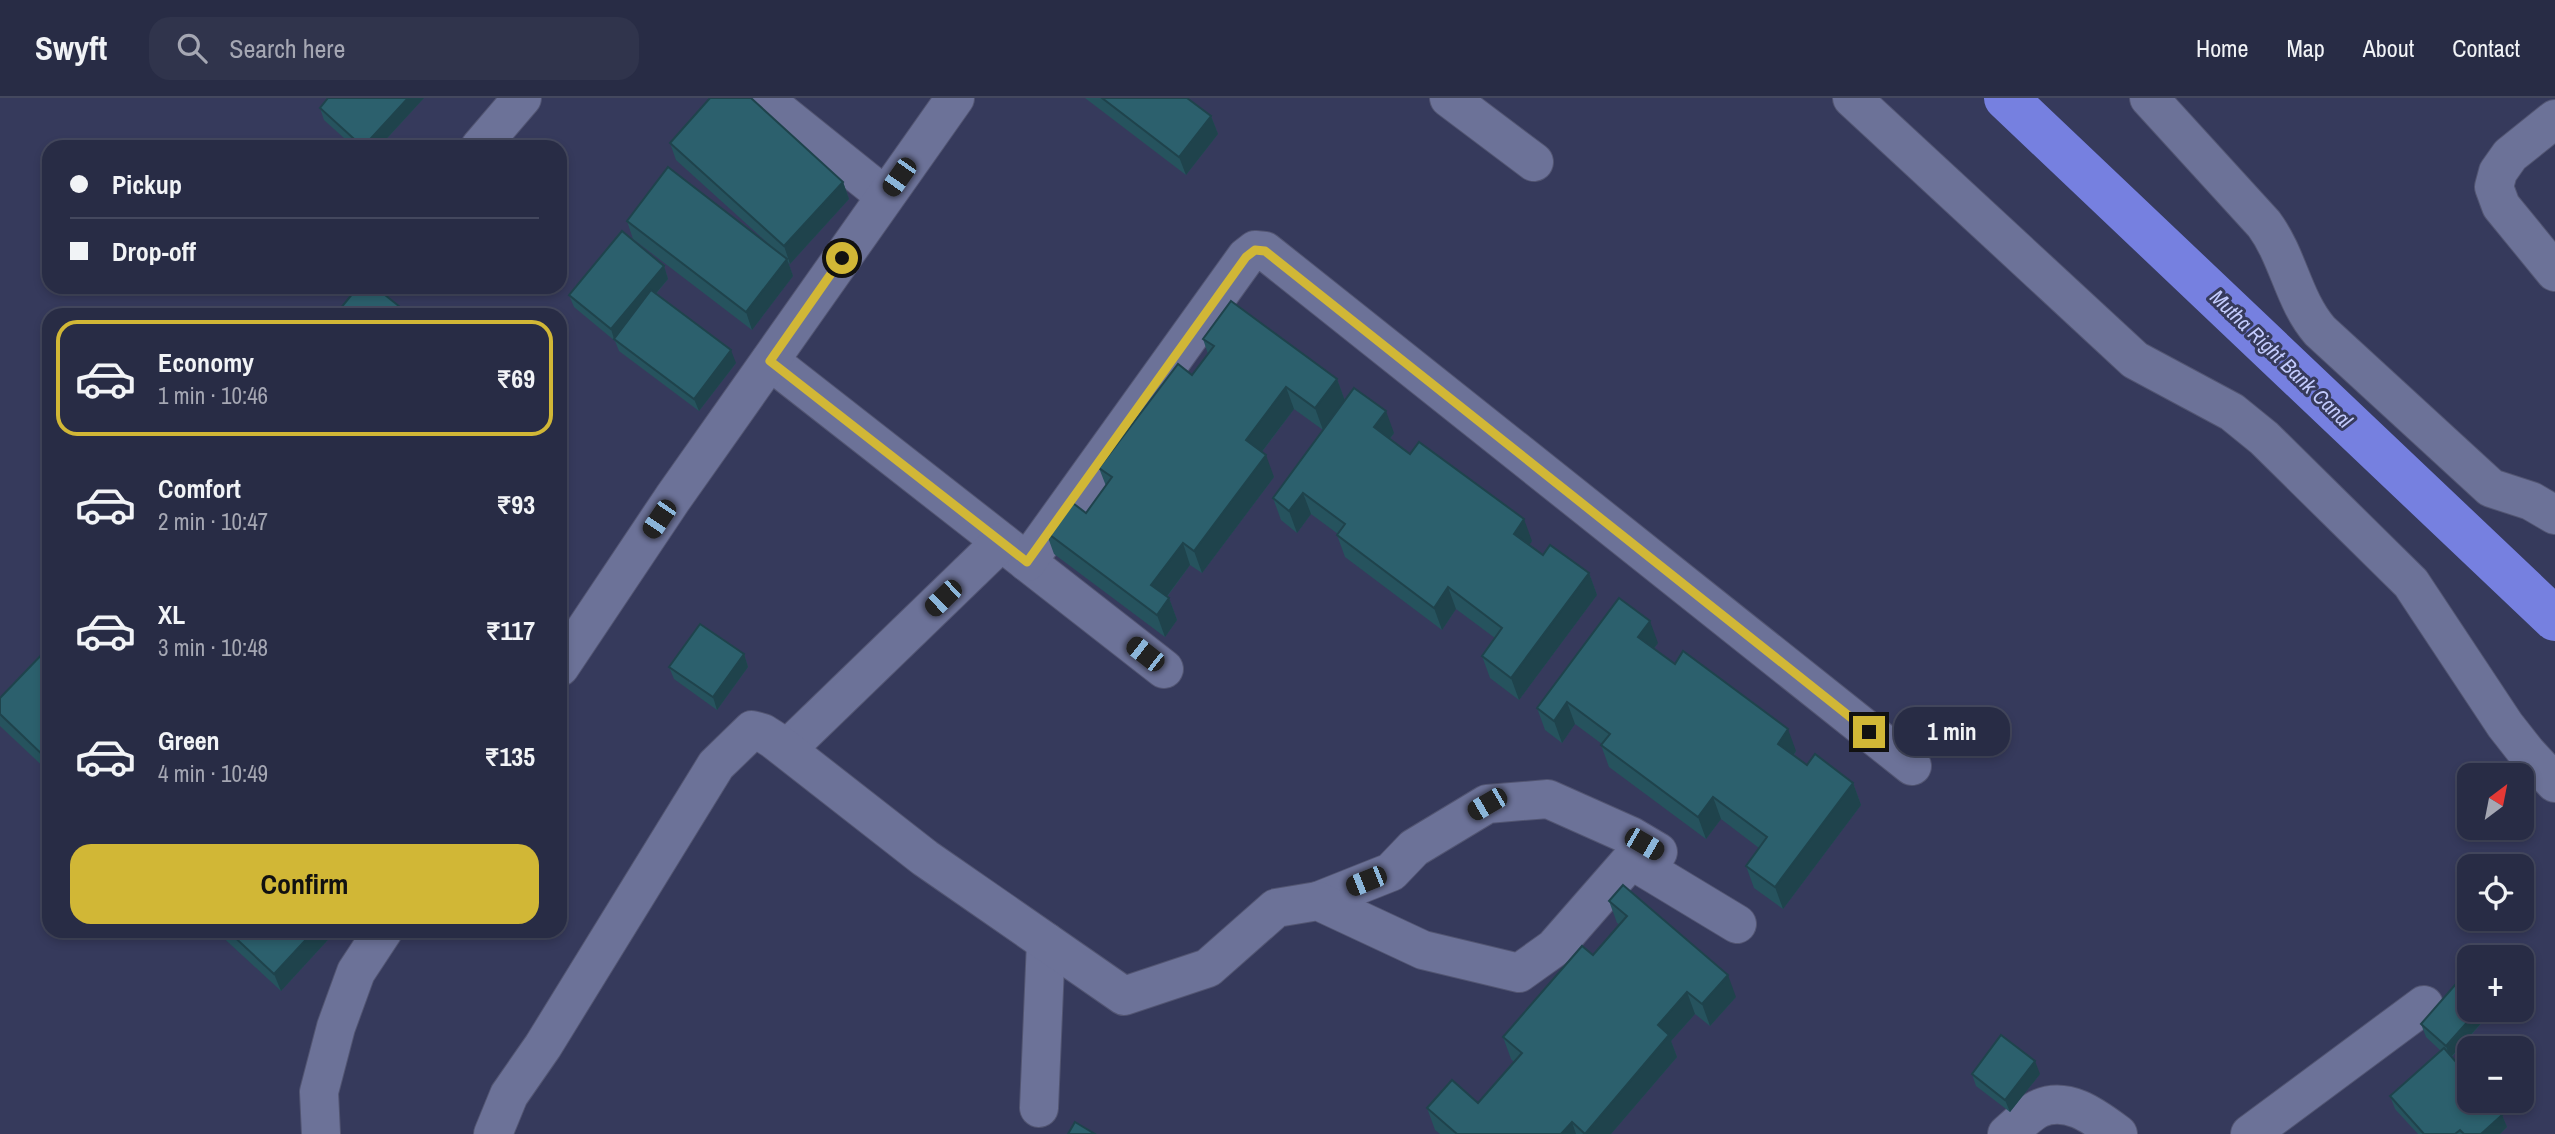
<!DOCTYPE html>
<html lang="en">
<head>
<meta charset="utf-8">
<style>
	body { margin:0; font-family:"Archivo Narrow",sans-serif; background:#30344c; color:#f1f3f6; height:100vh; display:flex; flex-direction:column; font-size:26px; white-space:nowrap }
	* { box-sizing:border-box; margin:0 }
	p { font-size:23px; color:#a5a7b3 }
	.icon { flex:none; width:38px; height:38px; fill:none; stroke:currentColor; stroke-width:2; stroke-linecap:round; stroke-linejoin:round }
	.map { position:relative; flex:1; overflow:hidden }
	.drawer { position:absolute; left:42px; top:210px; width:525px; height:630px; display:flex; flex-direction:column; background:#282c45; border-radius:21px; box-shadow:0 4px 10px #0003,0 0 0 2px #44485e }
	.drawer>* { flex:none }
	.banner { position:absolute; left:42px; top:42px; width:525px; height:154px; border-radius:21px; box-shadow:0 4px 10px #0003,0 0 0 2px #44485e; display:grid; align-content:center; height:154px; padding:0 28px; background:#282c45 }
	.needle { width:46px; rotate:32deg }
	.buttons { position:absolute; left:2457px; top:665px; display:grid; gap:14px }
	.buttons a { display:grid; place-items:center; width:77px; height:77px; border-radius:14px; background:#282c45; box-shadow:0 4px 10px #0003,0 0 0 2px #44485e; font-size:35px }
	.end { position:absolute; width:32px; height:32px; margin:-16px; border:9px solid #d1b736; background:#111; box-shadow:0 0 0 4px #111 }
	.from { border-radius:50% }
	.bubble { position:absolute; height:49px; border-radius:21px; background:#282c45; box-shadow:0 4px 10px #0003,0 0 0 2px #44485e; font-size:23px; font-weight:800; line-height:49px; text-align:center }
	.car { position:absolute; width:21px; height:42px; margin:-21px -10px; border-radius:9px; box-shadow:0 0 5px 2px #0007; background:linear-gradient(#222 24%,#8ab4d8 0 40%,#222 0 76%,#8ab4d8 0 86%,#222 0) }
	.banner b { display:flex; align-items:center; gap:24px; height:66px; font-size:26px }
	.banner b+b { border-top:2px solid #44485e }
	.banner i { width:18px; height:18px; background:#f1f3f6 }
	ul { padding:12px 0 0; list-style:none }
	li { display:flex; align-items:center; gap:21px; height:116px; margin:0 14px 10px; padding:0 14px; border:4px solid transparent; border-radius:21px }
	li div { flex:1 }
	li b { display:block; font-size:26px }
	li em { font-style:normal; font-weight:800 }
	li.current { border-color:#d1b736 }
	li>.icon { width:63px; height:63px; stroke-width:1.5 }
	.button { display:flex; gap:14px; margin-top:auto; padding:14px 28px }
	.button a { flex:1; height:80px; border-radius:21px; background:#d1b736; color:#111; font-size:28px; font-weight:800; line-height:80px; text-align:center }
	header { display:flex; align-items:center; gap:42px; box-sizing:border-box; height:98px; padding:0 35px; background:#282c45; border-bottom:2px solid #44485e }
	header strong { font-size:33px }
	nav { display:flex; gap:38px; margin-inline-start:auto; font-size:24px }
	.search { width:490px; height:63px; background:#30344c; display:flex; align-items:center; gap:18px; box-sizing:border-box; padding:0 24px; border-radius:21px; color:#a5a7b3; font-size:26px }
	.map>svg:first-child { display:block }
	.lines { fill:none; stroke-linecap:round; stroke-linejoin:round }
	.canal { stroke:#7680e0; stroke-width:44 }
	.minor-casing { stroke:#525572; stroke-width:40 }
	.minor { stroke:#6c7298; stroke-width:38 }
	.wall { fill:#26535e }
	.shaded-wall { fill:#1f434c }
	.building { fill:#2c606d; stroke:#1f434c; stroke-width:2 }
	.route { stroke:#d1b736; stroke-width:9 }
	.labels { text-anchor:middle; stroke-width:6; stroke-linejoin:round; paint-order:stroke }
	.water-label { font-size:21px; font-style:italic; fill:#c3cbfd; stroke:#363a5c }
</style>
</head>
<body>
<header>
<strong>Swyft</strong>
<div class="search"><svg class="icon" aria-label="search" viewBox="0 0 24 24"><circle cx="10" cy="10" r="6"/><path d="M15 15l6 6"/></svg>Search here</div>
<nav><a>Home</a><a>Map</a><a>About</a><a>Contact</a></nav>
</header>
<div class="map">
<svg width="2555" height="1036" viewBox="0 0 2555 1036">
	<rect width="100%" height="100%" fill="#363a5c"/>
	<g class="lines">
		<path class="canal" d="M 2006,0 L 2555,521"/>
		<g class="minor-casing">
			<g id="minor">
				<path d="M 763,0 L 885,98"/>
				<path d="M 1449,0 L 1534,64"/>
				<path d="M 1852,0 L 2135,262 L 2232,314 L 2264,340 L 2411,485 L 2505,627 L 2527,655 L 2555,685"/>
				<path d="M 2149,0 L 2264,126 C 2289,160 2293,202 2320,233 L 2491,390 L 2531,403 L 2555,417"/>
				<path d="M 2555,21 L 2510,57 L 2498,74 L 2494,89 L 2501,108 L 2555,174"/>
				<path d="M 480,49 L 522,0"/>
				<path d="M 770,263 L 1164,571"/>
				<path d="M 1027,464 L 1246,159 L 1255,152 L 1265,153 L 1912,668"/>
				<path d="M 560,569 L 673,400 L 955,0"/>
				<path d="M 787,651 L 1001,444"/>
				<path d="M 1318,803 L 1391,774 L 1414,750 L 1487,706 L 1548,701 L 1631,738 L 1658,754 L 1643,759"/>
				<path d="M 1039,1010 L 1046,844"/>
				<path d="M 321,1036 L 319,994 L 336,929 L 356,874 L 383,833"/>
				<path d="M 493,1036 L 509,997 L 543,948 L 716,667 L 752,632 L 763,635 L 774,642 L 925,760 L 1124,898 L 1208,870 L 1276,810 L 1318,803 L 1423,852 L 1519,875 L 1554,850 L 1631,762 L 1737,826"/>
				<path d="M 2007,1036 C 2017,1028 2027,1017 2038,1011 C 2067,997 2095,1019 2118,1036"/>
				<path d="M 2250,1036 L 2424,907"/>
			</g>
		</g>
		<use href="#minor" class="minor"/>
	</g>
	<g class="wall">
		<path d="M 328,0 L 424,0 L 379,49 L 354,49 L 324,22 L 320,10 Z"/>
		<path d="M 1085,0 L 1187,0 L 1211,18 L 1218,36 L 1186,77 Z"/>
		<path d="M 670,45 L 843,84 L 849,101 L 790,166 L 788,164 L 793,178 L 752,232 L 633,141 L 627,123 L 773,150 L 676,62 Z"/>
		<path d="M 664,168 L 668,181 L 656,196 L 736,265 L 699,313 L 619,253 L 615,243 L 574,209 L 569,197 Z"/>
		<path d="M 1203,241 L 1337,281 L 1345,303 L 1394,335 L 1390,341 L 1532,443 L 1529,447 L 1543,457 L 1589,475 L 1597,497 L 1519,602 L 1490,580 L 1482,558 L 1495,540 L 1456,511 L 1442,532 L 1345,459 L 1337,437 L 1338,436 L 1311,416 L 1297,435 L 1281,422 L 1273,400 L 1323,332 L 1294,311 L 1262,354 L 1274,379 L 1202,475 L 1190,467 L 1167,499 L 1169,500 L 1177,522 L 1165,539 L 1054,456 L 1046,434 L 1086,415 L 1106,388 L 1099,370 L 1192,277 L 1208,256 Z"/>
		<path d="M 1658,545 L 1654,551 L 1796,653 L 1794,657 L 1807,667 L 1853,685 L 1861,707 L 1783,811 L 1754,790 L 1746,768 L 1759,750 L 1721,721 L 1706,741 L 1609,669 L 1601,647 L 1602,646 L 1575,626 L 1562,645 L 1545,632 L 1537,610 Z"/>
		<path d="M 49,549 L 49,674 L 0,628 L 0,600 Z"/>
		<path d="M 744,556 L 748,569 L 717,612 L 674,581 L 669,569 Z"/>
		<path d="M 1609,803 L 1736,899 L 1710,928 L 1695,916 L 1671,943 L 1677,959 L 1611,1036 L 1440,1036 L 1435,1032 L 1427,1010 L 1478,1005 L 1514,964 L 1511,961 L 1503,939 L 1593,857 L 1619,826 L 1617,825 Z"/>
		<path d="M 216,833 L 336,833 L 281,893 Z"/>
		<path d="M 2469,912 L 2493,912 L 2452,959 L 2502,1017 L 2507,1029 L 2500,1036 L 2418,1036 L 2395,1011 L 2390,998 L 2441,953 L 2426,939 L 2421,926 Z"/>
		<path d="M 1972,976 L 2040,976 L 2010,1014 L 1976,988 Z"/>
	</g>
	<g class="shaded-wall">
		<path d="M 408,0 L 424,0 L 379,49 L 363,49 Z"/>
		<path d="M 1211,18 L 1218,36 L 1186,77 L 1179,59 Z"/>
		<path d="M 843,84 L 849,101 L 790,166 L 784,148 Z"/>
		<path d="M 787,161 L 793,178 L 752,232 L 746,214 Z"/>
		<path d="M 664,168 L 668,181 L 617,242 L 614,241 L 611,231 Z"/>
		<path d="M 731,252 L 736,265 L 699,313 L 694,301 Z"/>
		<path d="M 1337,281 L 1345,303 L 1323,332 L 1315,310 Z"/>
		<path d="M 1286,289 L 1294,311 L 1254,364 L 1246,342 Z"/>
		<path d="M 1386,313 L 1394,335 L 1382,351 L 1374,329 Z"/>
		<path d="M 1266,357 L 1274,379 L 1202,475 L 1194,453 Z"/>
		<path d="M 1303,395 L 1311,416 L 1297,435 L 1289,413 Z"/>
		<path d="M 1524,421 L 1532,443 L 1522,458 L 1514,436 Z"/>
		<path d="M 1183,445 L 1190,467 L 1159,509 L 1151,487 Z"/>
		<path d="M 1589,475 L 1597,497 L 1519,602 L 1511,580 Z"/>
		<path d="M 1448,489 L 1456,511 L 1442,532 L 1434,510 Z"/>
		<path d="M 1169,500 L 1177,522 L 1165,539 L 1157,517 Z"/>
		<path d="M 1650,523 L 1658,545 L 1646,561 L 1638,539 Z"/>
		<path d="M 744,556 L 748,569 L 717,612 L 713,599 Z"/>
		<path d="M 1567,604 L 1575,626 L 1562,645 L 1554,623 Z"/>
		<path d="M 1788,631 L 1796,653 L 1786,668 L 1778,646 Z"/>
		<path d="M 1853,685 L 1861,707 L 1783,811 L 1775,789 Z"/>
		<path d="M 1713,699 L 1721,721 L 1706,741 L 1698,719 Z"/>
		<path d="M 314,833 L 336,833 L 281,893 L 274,876 Z"/>
		<path d="M 1728,877 L 1736,899 L 1710,928 L 1702,906 Z"/>
		<path d="M 1687,894 L 1695,916 L 1671,943 L 1677,959 L 1611,1036 L 1585,1036 L 1658,927 Z"/>
		<path d="M 2478,912 L 2493,912 L 2450,960 L 2446,948 Z"/>
		<path d="M 2035,963 L 2040,976 L 2010,1014 L 2005,1002 Z"/>
		<path d="M 2502,1017 L 2507,1029 L 2500,1036 L 2481,1036 Z"/>
		<path d="M 1572,1024 L 1576,1036 L 1561,1036 Z"/>
	</g>
	<g class="building">
		<path d="M 328,0 L 408,0 L 363,49 L 320,10 Z"/>
		<path d="M 710,0 L 751,0 L 843,84 L 784,148 L 670,45 Z"/>
		<path d="M 1102,0 L 1187,0 L 1211,18 L 1179,59 Z"/>
		<path d="M 668,69 L 787,161 L 746,214 L 627,123 Z"/>
		<path d="M 622,133 L 664,168 L 611,231 L 569,197 Z"/>
		<path d="M 358,189 L 375,189 L 410,217 L 335,217 Z"/>
		<path d="M 651,192 L 731,252 L 694,301 L 614,241 Z"/>
		<path d="M 1231,203 L 1337,281 L 1315,310 L 1286,289 L 1246,342 L 1266,357 L 1194,453 L 1183,445 L 1151,487 L 1169,500 L 1157,517 L 1046,434 L 1070,403 L 1086,415 L 1112,379 L 1099,370 L 1178,266 L 1192,277 L 1214,248 L 1203,241 Z"/>
		<path d="M 1354,290 L 1386,313 L 1374,329 L 1410,356 L 1419,344 L 1524,421 L 1514,436 L 1543,457 L 1550,447 L 1589,475 L 1511,580 L 1482,558 L 1502,530 L 1448,489 L 1434,510 L 1337,437 L 1345,426 L 1303,395 L 1289,413 L 1273,400 Z"/>
		<path d="M 1619,500 L 1650,523 L 1638,539 L 1675,566 L 1683,553 L 1788,631 L 1778,646 L 1807,667 L 1815,656 L 1853,685 L 1775,789 L 1746,768 L 1767,739 L 1713,699 L 1698,719 L 1601,647 L 1610,636 L 1567,604 L 1554,623 L 1537,610 Z"/>
		<path d="M 700,526 L 744,556 L 713,599 L 669,569 Z"/>
		<path d="M 49,549 L 49,663 L 0,616 L 0,600 Z"/>
		<path d="M 1623,787 L 1728,877 L 1702,906 L 1687,894 L 1658,927 L 1669,937 L 1585,1036 L 1572,1024 L 1561,1036 L 1457,1036 L 1427,1010 L 1452,982 L 1478,1005 L 1522,955 L 1503,939 L 1582,848 L 1593,857 L 1627,818 L 1609,803 Z"/>
		<path d="M 228,833 L 314,833 L 274,876 Z"/>
		<path d="M 2469,871 L 2469,912 L 2478,912 L 2446,948 L 2421,926 Z"/>
		<path d="M 2001,937 L 2035,963 L 2005,1002 L 1972,976 Z"/>
		<path d="M 2444,950 L 2469,979 L 2469,1003 L 2490,1003 L 2502,1017 L 2481,1036 L 2464,1036 L 2460,1032 L 2455,1036 L 2424,1036 L 2390,998 Z"/>
		<path d="M 1075,1024 L 1095,1036 L 1068,1036 Z"/>
	</g>
	<g class="lines">
		<path class="route" d="M 842,160 L 770,263 L 1027,464 L 1246,159 L 1255,152 L 1265,153 L 1869,634"/>
	</g>
	<g class="labels">
		<g class="water-label">
			<text transform="translate(2281 261) rotate(44)" y="7">Mutha Right Bank Canal</text>
		</g>
	</g>
</svg>
<div class="buttons">
<a><svg class="needle" viewBox="-14 -14 28 28"><path d="M0-13l5 13h-10z" fill="#e53935"/><path d="M0 13l5-13h-10z" fill="#a5a7b3"/></svg></a>
<a><svg class="icon" aria-label="locate" viewBox="0 0 24 24"><circle cx="12" cy="12" r="6"/><path d="M12 2v4M12 18v4M2 12h4M18 12h4"/></svg></a>
<a>+</a>
<a>−</a>
</div>
<i class="end from" style="left:842px;top:160px"></i>
<i class="end" style="left:1869px;top:634px"></i>
<div class="bubble" style="left:1894px;top:609px;width:116px">1 min</div>
<i class="car" style="left:899px;top:79px;rotate:215deg"></i>
<i class="car" style="left:659px;top:421px;rotate:214deg"></i>
<i class="car" style="left:943px;top:500px;rotate:226deg"></i>
<i class="car" style="left:1145px;top:556px;rotate:308deg"></i>
<i class="car" style="left:1487px;top:706px;rotate:240deg"></i>
<i class="car" style="left:1644px;top:746px;rotate:120deg"></i>
<i class="car" style="left:1366px;top:783px;rotate:248deg"></i>
<div class="banner">
<b><i class="from"></i>Pickup</b>
<b><i></i>Drop-off</b>
</div>
<section class="drawer">
<ul>
<li class="current"><svg class="icon" aria-label="car" viewBox="0 0 24 24"><path d="M5 17H2v-5l4-1 3-4h7l3 4 3 1v5h-3M9 17h6M6 11h13"/><circle cx="7" cy="17" r="2"/><circle cx="17" cy="17" r="2"/></svg><div><b>Economy</b><p>1 min · 10:46</p></div><em>₹69</em></li>
<li><svg class="icon" aria-label="car" viewBox="0 0 24 24"><path d="M5 17H2v-5l4-1 3-4h7l3 4 3 1v5h-3M9 17h6M6 11h13"/><circle cx="7" cy="17" r="2"/><circle cx="17" cy="17" r="2"/></svg><div><b>Comfort</b><p>2 min · 10:47</p></div><em>₹93</em></li>
<li><svg class="icon" aria-label="car" viewBox="0 0 24 24"><path d="M5 17H2v-5l4-1 3-4h7l3 4 3 1v5h-3M9 17h6M6 11h13"/><circle cx="7" cy="17" r="2"/><circle cx="17" cy="17" r="2"/></svg><div><b>XL</b><p>3 min · 10:48</p></div><em>₹117</em></li>
<li><svg class="icon" aria-label="car" viewBox="0 0 24 24"><path d="M5 17H2v-5l4-1 3-4h7l3 4 3 1v5h-3M9 17h6M6 11h13"/><circle cx="7" cy="17" r="2"/><circle cx="17" cy="17" r="2"/></svg><div><b>Green</b><p>4 min · 10:49</p></div><em>₹135</em></li>
</ul>
<div class="button"><a>Confirm</a></div>
</section>
</div>
</body>
</html>
